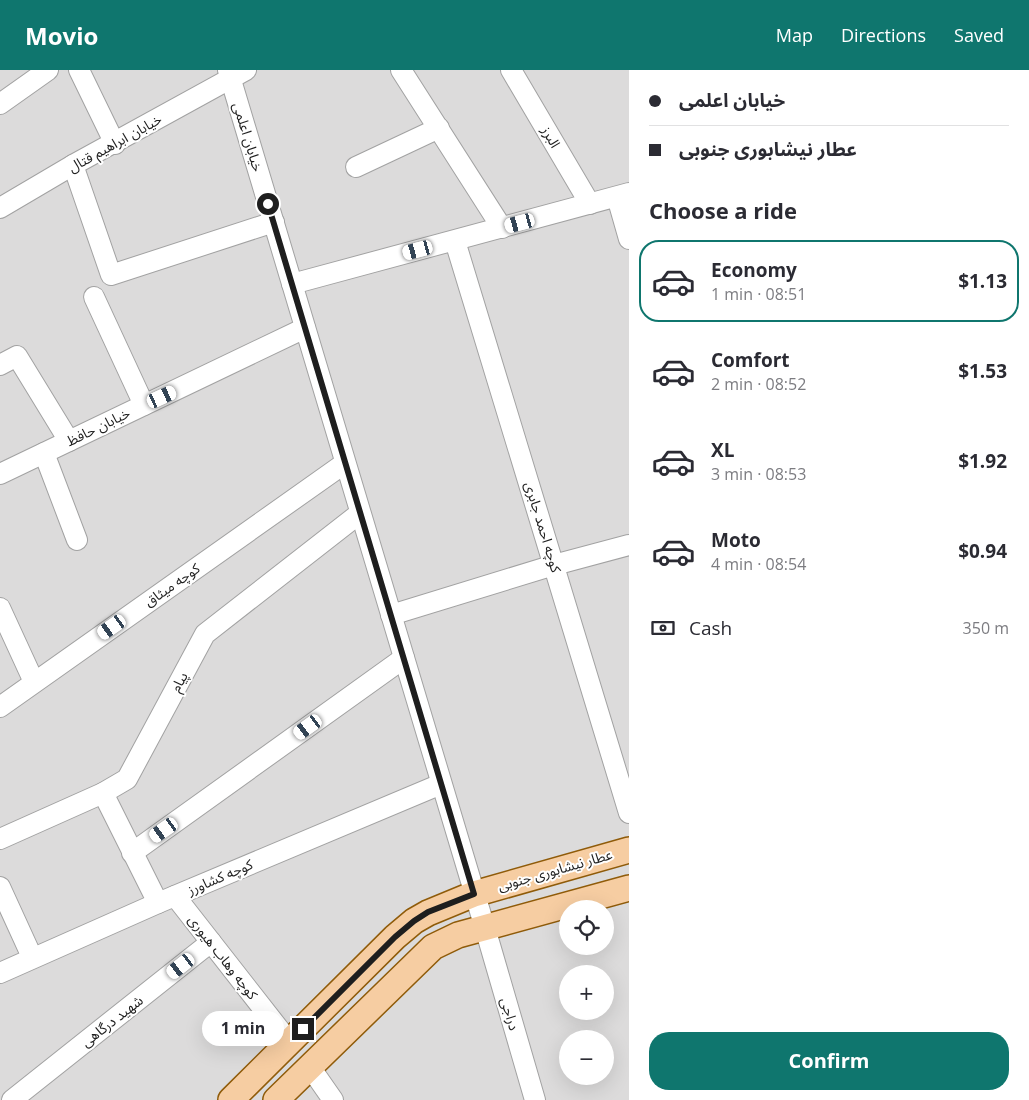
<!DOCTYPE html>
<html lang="en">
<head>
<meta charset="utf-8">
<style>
	body { margin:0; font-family:"Open Sans","Noto Sans Arabic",sans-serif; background:#f2f2f3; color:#2b2b33; height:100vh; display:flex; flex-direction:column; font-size:19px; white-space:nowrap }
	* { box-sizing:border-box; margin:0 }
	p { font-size:16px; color:#7c7c81 }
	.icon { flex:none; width:28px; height:28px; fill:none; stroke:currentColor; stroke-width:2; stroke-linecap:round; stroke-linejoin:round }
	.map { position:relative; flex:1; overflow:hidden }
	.side { display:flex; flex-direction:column; background:#fff; width:400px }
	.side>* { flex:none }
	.guide { display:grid; align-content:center; height:110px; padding:0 20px; background:#fff }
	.buttons { position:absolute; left:559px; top:830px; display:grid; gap:10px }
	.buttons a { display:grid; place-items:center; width:55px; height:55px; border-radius:50%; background:#fff; box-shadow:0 5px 20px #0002; font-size:25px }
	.end { position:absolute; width:22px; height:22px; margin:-11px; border:6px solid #1e1e1e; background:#fff; box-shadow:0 0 0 2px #fff }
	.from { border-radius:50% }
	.bubble { position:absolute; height:35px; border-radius:18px; background:#fff; box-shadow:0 5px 20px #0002; font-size:16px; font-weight:700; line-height:35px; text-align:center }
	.car { position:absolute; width:15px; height:30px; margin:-15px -8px; border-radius:6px; box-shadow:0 0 4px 1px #0007; background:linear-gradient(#fff 24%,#345 0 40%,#fff 0 76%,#345 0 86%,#fff 0) }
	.guide b { display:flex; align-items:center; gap:18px; height:48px; font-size:19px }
	.guide b+b { border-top:1px solid #e1e1e2 }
	.guide i { width:12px; height:12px; background:#2b2b33 }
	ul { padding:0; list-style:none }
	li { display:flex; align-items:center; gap:15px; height:82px; margin:0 10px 8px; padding:0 10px; border:2px solid transparent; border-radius:20px }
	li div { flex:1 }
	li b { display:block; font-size:19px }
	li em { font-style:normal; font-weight:700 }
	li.current { border-color:#0f766e }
	li>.icon { width:45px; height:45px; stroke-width:1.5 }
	h2 { padding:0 20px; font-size:22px; line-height:60px }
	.pay { display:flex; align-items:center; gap:12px; height:55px; padding:0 20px; font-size:19px }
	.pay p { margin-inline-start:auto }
	.cta { display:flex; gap:10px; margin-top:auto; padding:10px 20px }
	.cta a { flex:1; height:58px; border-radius:20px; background:#0f766e; color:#fff; font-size:20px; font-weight:700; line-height:58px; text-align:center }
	header { display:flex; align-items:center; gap:30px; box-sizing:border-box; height:70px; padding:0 25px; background:#0f766e; color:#fff }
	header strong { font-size:24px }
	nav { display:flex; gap:28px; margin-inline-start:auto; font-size:18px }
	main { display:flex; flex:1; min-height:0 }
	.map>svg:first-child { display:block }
	.residential { fill:#dcdbdb; fill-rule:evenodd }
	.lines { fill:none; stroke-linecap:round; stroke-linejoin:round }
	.minor-casing { stroke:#a2a2a2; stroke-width:22 }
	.major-casing { stroke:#8f5b09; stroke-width:28 }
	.minor { stroke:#fff; stroke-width:20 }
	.major { stroke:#f6cda2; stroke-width:25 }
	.route { stroke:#1e1e1e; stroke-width:6 }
	.labels { text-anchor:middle; stroke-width:4; stroke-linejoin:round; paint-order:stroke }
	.street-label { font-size:14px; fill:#1e1e1e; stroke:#fff }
</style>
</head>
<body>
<header>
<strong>Movio</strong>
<nav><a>Map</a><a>Directions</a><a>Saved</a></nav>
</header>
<main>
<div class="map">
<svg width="629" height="1030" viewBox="0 0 629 1030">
	<rect width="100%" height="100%" fill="#eeebe5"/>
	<path class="residential" d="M 0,0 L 629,0 L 629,1030 L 0,1030 ZM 568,839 L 605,839 L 605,876 L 568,876 ZM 568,904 L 605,904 L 605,941 L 568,941 ZM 568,969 L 605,969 L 605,1006 L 568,1006 Z"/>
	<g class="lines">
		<g class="minor-casing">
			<g id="minor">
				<path d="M 79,0 L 115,74"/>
				<path d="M 228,0 L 485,858 L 535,1030"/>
				<path d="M 401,0 L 502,158"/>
				<path d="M 511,0 L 590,134"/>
				<path d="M 0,34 L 48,0"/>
				<path d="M 73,95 L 111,205 L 274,152"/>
				<path d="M 356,97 L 439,58"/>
				<path d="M 617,127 L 629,169"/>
				<path d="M 0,138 L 73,95 L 246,0"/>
				<path d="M 455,171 L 629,743"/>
				<path d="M 292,214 L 629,123"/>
				<path d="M 94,227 L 144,335"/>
				<path d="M 0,295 L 17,286 L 69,371"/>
				<path d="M 44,383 L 77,470"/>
				<path d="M 0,404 L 305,258"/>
				<path d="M 0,538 L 34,612"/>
				<path d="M 391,545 L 554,495 L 629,475"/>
				<path d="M 0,637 L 345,393"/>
				<path d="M 103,723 L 158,833"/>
				<path d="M 0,769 L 103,723 L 127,709 L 205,564 L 360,443"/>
				<path d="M 132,783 L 404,588"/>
				<path d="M 0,817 L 32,887"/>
				<path d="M 175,826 L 290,973"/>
				<path d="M 0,903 L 158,833 L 441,714"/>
				<path d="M 310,997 L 333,1030"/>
				<path d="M 12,1030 L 211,872"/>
			</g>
		</g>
		<g class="major-casing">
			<g id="major">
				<path d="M 231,1030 L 395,867 L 414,851 L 428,843 L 474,824 L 629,780"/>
				<path d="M 276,1030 L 433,877 L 458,865 L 629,818"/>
			</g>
		</g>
		<use href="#minor" class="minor"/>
		<use href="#major" class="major"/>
	</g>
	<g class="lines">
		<path class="route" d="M 268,134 L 474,824 L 428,842 L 414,851 L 395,867 L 303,959"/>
	</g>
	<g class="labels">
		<g class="street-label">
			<text transform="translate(248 67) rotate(73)" y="5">خیابان اعلمی</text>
			<text transform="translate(551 67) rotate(60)" y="5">البرز</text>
			<text transform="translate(115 73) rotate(-29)" y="5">خیابان ابراهیم قتال</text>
			<text transform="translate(98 357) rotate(-26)" y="5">خیابان حافظ</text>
			<text transform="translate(543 457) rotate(73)" y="5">کوچه احمد جابری</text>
			<text transform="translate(172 515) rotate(-35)" y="5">کوچه میثاق</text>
			<text transform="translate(179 612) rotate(-62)" y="5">پیام</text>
			<text transform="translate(555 800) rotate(-16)" y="5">عطار نیشابوری جنوبی</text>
			<text transform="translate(220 807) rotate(-23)" y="5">کوچه کشاورز</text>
			<text transform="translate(223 887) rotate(52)" y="5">کوچه وهاب هیوری</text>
			<text transform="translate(510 944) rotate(74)" y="5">دراجی</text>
			<text transform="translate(112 951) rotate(-38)" y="5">شهید درگاهی</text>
		</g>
	</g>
</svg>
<div class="buttons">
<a><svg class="icon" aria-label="locate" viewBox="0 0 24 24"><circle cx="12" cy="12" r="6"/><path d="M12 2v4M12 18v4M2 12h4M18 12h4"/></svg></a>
<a>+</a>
<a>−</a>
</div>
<i class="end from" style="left:268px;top:134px"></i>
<i class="end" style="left:303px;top:959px"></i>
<div class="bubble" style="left:202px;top:941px;width:82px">1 min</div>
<i class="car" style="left:520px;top:153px;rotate:255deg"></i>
<i class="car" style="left:418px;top:180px;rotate:255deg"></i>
<i class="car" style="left:162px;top:327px;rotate:65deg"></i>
<i class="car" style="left:112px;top:557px;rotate:235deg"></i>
<i class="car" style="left:308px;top:657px;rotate:234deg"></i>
<i class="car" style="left:164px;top:760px;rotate:235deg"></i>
<i class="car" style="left:181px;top:896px;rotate:232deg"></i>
</div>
<section class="side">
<div class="guide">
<b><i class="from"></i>خیابان اعلمی</b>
<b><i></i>عطار نیشابوری جنوبی</b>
</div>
<h2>Choose a ride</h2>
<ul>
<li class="current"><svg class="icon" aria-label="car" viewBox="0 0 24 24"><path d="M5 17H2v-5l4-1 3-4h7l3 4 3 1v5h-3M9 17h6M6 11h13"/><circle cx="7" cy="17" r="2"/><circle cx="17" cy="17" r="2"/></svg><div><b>Economy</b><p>1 min · 08:51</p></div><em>$1.13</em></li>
<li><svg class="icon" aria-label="car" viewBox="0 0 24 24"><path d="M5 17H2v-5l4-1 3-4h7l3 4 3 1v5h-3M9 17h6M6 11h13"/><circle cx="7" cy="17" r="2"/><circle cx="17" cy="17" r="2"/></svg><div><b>Comfort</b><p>2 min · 08:52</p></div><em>$1.53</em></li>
<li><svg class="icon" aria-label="car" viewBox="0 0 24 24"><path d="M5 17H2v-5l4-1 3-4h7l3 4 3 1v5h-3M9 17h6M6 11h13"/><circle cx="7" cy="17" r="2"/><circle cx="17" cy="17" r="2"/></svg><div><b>XL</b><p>3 min · 08:53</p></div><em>$1.92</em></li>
<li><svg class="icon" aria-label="car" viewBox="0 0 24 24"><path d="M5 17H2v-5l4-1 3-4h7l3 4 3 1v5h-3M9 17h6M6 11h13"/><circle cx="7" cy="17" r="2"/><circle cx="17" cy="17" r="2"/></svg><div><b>Moto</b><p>4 min · 08:54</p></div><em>$0.94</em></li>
</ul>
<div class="pay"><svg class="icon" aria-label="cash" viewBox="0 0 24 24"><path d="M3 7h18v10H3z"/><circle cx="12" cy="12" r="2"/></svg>Cash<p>350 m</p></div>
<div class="cta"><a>Confirm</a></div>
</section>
</main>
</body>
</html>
